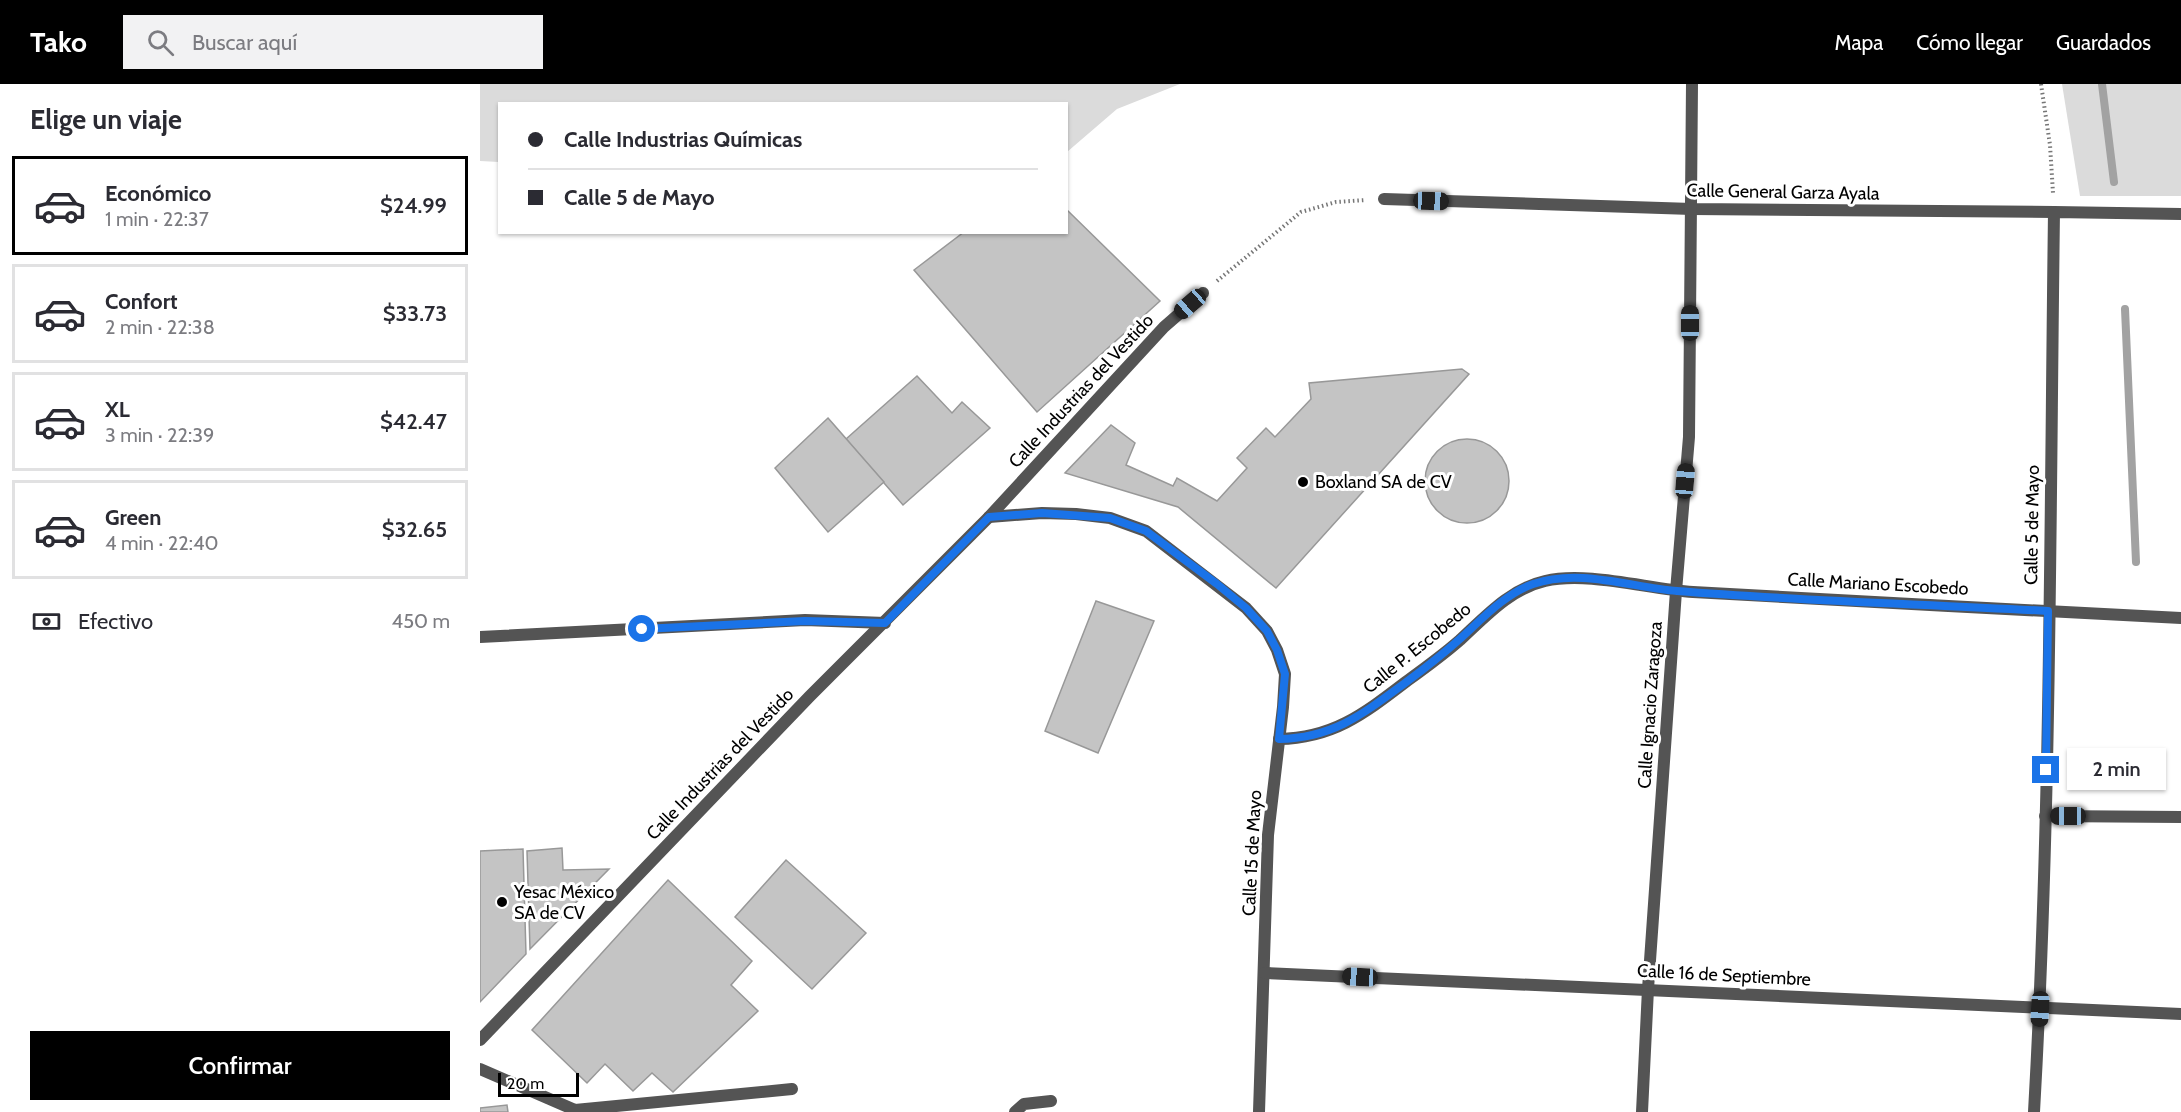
<!DOCTYPE html>
<html lang="es">
<head>
<meta charset="utf-8">
<style>
	body { margin:0; font-family:Cabin,sans-serif; background:#f2f2f3; color:#2b2b33; height:100vh; display:flex; flex-direction:column; font-size:22px; white-space:nowrap }
	* { box-sizing:border-box; margin:0 }
	p { font-size:20px; color:#7c7c81 }
	.icon { flex:none; width:33px; height:33px; fill:none; stroke:currentColor; stroke-width:2; stroke-linecap:round; stroke-linejoin:round }
	.map { position:relative; flex:1; overflow:hidden }
	.drawer { display:flex; flex-direction:column; background:#fff; width:480px }
	.drawer>* { flex:none }
	.guide { position:absolute; left:18px; top:18px; width:570px; height:132px; border-radius:0px; box-shadow:0 2px 4px #0004; display:grid; align-content:center; height:132px; padding:0 30px; background:#fff }
	.scale { position:absolute; left:18px; bottom:15px; width:81px; box-sizing:border-box; padding-left:6px; border:3px solid #000; border-top:0; font-size:16px; line-height:21px; white-space:nowrap; color:#000; -webkit-text-stroke:4px #fff; paint-order:stroke }
	.end { position:absolute; width:27px; height:27px; margin:-14px; border:8px solid #1a73e8; background:#fff; box-shadow:0 0 0 3px #fff }
	.from { border-radius:50% }
	.bubble { position:absolute; height:42px; border-radius:0px; background:#fff; box-shadow:0 2px 4px #0004; font-size:20px; font-weight:600; line-height:42px; text-align:center }
	.car { position:absolute; width:18px; height:36px; margin:-18px -9px; border-radius:8px; box-shadow:0 0 4px 2px #0007; background:linear-gradient(#222 24%,#8ab4d8 0 40%,#222 0 76%,#8ab4d8 0 86%,#222 0) }
	.guide b { display:flex; align-items:center; gap:21px; height:57px; font-size:22px }
	.guide b+b { border-top:2px solid #e1e1e2 }
	.guide i { width:15px; height:15px; background:#2b2b33 }
	ul { padding:0; list-style:none }
	li { display:flex; align-items:center; gap:18px; height:99px; margin:0 12px 9px; padding:0 18px; border:3px solid #e1e1e2; border-radius:0px }
	li div { flex:1 }
	li b { display:block; font-size:22px }
	li em { font-style:normal; font-weight:600 }
	li.active { border-color:#000 }
	li>.icon { width:54px; height:54px; stroke-width:1.5 }
	h2 { padding:0 30px; font-size:27px; line-height:72px }
	.pay { display:flex; align-items:center; gap:15px; height:66px; padding:0 30px; font-size:22px }
	.pay p { margin-inline-start:auto }
	.action { display:flex; gap:12px; margin-top:auto; padding:12px 30px }
	.action a { flex:1; height:69px; border-radius:0px; background:#000; color:#fff; font-size:24px; font-weight:600; line-height:69px; text-align:center }
	header { display:flex; align-items:center; gap:36px; box-sizing:border-box; height:84px; padding:0 30px; background:#000; color:#fff }
	header strong { font-size:28px }
	nav { display:flex; gap:33px; margin-inline-start:auto; font-size:21px }
	.search { width:420px; height:54px; background:#f2f2f3; display:flex; align-items:center; gap:15px; box-sizing:border-box; padding:0 21px; border-radius:0px; color:#7c7c81; font-size:22px }
	main { display:flex; flex:1; min-height:0 }
	.map>svg:first-child { display:block }
	.green { fill:#dbdbdb }
	.lines { fill:none; stroke-linecap:round; stroke-linejoin:round }
	.stream { stroke:#a2a2a2; stroke-width:8 }
	.building { fill:#c4c4c4; stroke:#989898; stroke-width:1.5 }
	.path { stroke:#767676; stroke-width:4; stroke-dasharray:1.5 3; stroke-linecap:butt }
	.service { stroke:#545454; stroke-width:12 }
	.minor { stroke:#545454; stroke-width:12 }
	.tertiary { stroke:#545454; stroke-width:12 }
	.route { stroke:#1a73e8; stroke-width:8 }
	.poi-dot { fill:#000; stroke:#fff; stroke-width:2 }
	.labels { text-anchor:middle; stroke-width:6; stroke-linejoin:round; paint-order:stroke }
	.street-label { font-size:18px; fill:#000; stroke:#fff }
	.poi-label { font-size:18px; fill:#000; stroke:#fff; text-anchor:start }
</style>
</head>
<body>
<header>
<strong>Tako</strong>
<div class="search"><svg class="icon" aria-label="search" viewBox="0 0 24 24"><circle cx="10" cy="10" r="6"/><path d="M15 15l6 6"/></svg>Buscar aquí</div>
<nav><a>Mapa</a><a>Cómo llegar</a><a>Guardados</a></nav>
</header>
<main>
<section class="drawer">
<h2>Elige un viaje</h2>
<ul>
<li class="active"><svg class="icon" aria-label="car" viewBox="0 0 24 24"><path d="M5 17H2v-5l4-1 3-4h7l3 4 3 1v5h-3M9 17h6M6 11h13"/><circle cx="7" cy="17" r="2"/><circle cx="17" cy="17" r="2"/></svg><div><b>Económico</b><p>1 min · 22:37</p></div><em>$24.99</em></li>
<li><svg class="icon" aria-label="car" viewBox="0 0 24 24"><path d="M5 17H2v-5l4-1 3-4h7l3 4 3 1v5h-3M9 17h6M6 11h13"/><circle cx="7" cy="17" r="2"/><circle cx="17" cy="17" r="2"/></svg><div><b>Confort</b><p>2 min · 22:38</p></div><em>$33.73</em></li>
<li><svg class="icon" aria-label="car" viewBox="0 0 24 24"><path d="M5 17H2v-5l4-1 3-4h7l3 4 3 1v5h-3M9 17h6M6 11h13"/><circle cx="7" cy="17" r="2"/><circle cx="17" cy="17" r="2"/></svg><div><b>XL</b><p>3 min · 22:39</p></div><em>$42.47</em></li>
<li><svg class="icon" aria-label="car" viewBox="0 0 24 24"><path d="M5 17H2v-5l4-1 3-4h7l3 4 3 1v5h-3M9 17h6M6 11h13"/><circle cx="7" cy="17" r="2"/><circle cx="17" cy="17" r="2"/></svg><div><b>Green</b><p>4 min · 22:40</p></div><em>$32.65</em></li>
</ul>
<div class="pay"><svg class="icon" aria-label="cash" viewBox="0 0 24 24"><path d="M3 7h18v10H3z"/><circle cx="12" cy="12" r="2"/></svg>Efectivo<p>450 m</p></div>
<div class="action"><a>Confirmar</a></div>
</section>
<div class="map">
<svg width="1701" height="1028" viewBox="0 0 1701 1028">
	<rect width="100%" height="100%" fill="#fff"/>
	<g class="green">
		<path d="M 0,0 L 700,0 L 637,25 L 587,68 L 586,20 L 20,20 L 19,78 L 0,77 Z"/>
		<path d="M 1582,0 L 1701,0 L 1701,112 L 1600,112 Z"/>
	</g>
	<g class="lines">
		<g class="stream">
			<path d="M 1622,0 L 1634,98"/>
			<path d="M 1645,225 L 1656,478"/>
		</g>
	</g>
	<g class="building">
		<path d="M 586,125 L 680,217 L 557,328 L 434,186 L 484,148 L 586,148 Z"/>
		<path d="M 982,285 L 989,290 L 796,504 L 698,423 L 585,389 L 631,341 L 655,359 L 646,381 L 693,402 L 697,394 L 737,417 L 767,384 L 757,374 L 786,344 L 795,353 L 831,315 L 829,299 Z"/>
		<path d="M 437,292 L 472,329 L 482,318 L 510,344 L 423,421 L 366,355 Z"/>
		<path d="M 348,334 L 404,398 L 348,448 L 295,384 Z"/>
		<circle cx="987" cy="397" r="42"/>
		<path d="M 616,517 L 674,537 L 618,669 L 565,647 Z"/>
		<path d="M 82,764 L 83,786 L 129,785 L 50,865 L 47,767 Z"/>
		<path d="M 43,765 L 46,870 L 0,918 L 0,767 Z"/>
		<path d="M 306,776 L 386,849 L 332,905 L 255,833 Z"/>
		<path d="M 188,796 L 272,877 L 251,901 L 278,927 L 193,1008 L 172,989 L 153,1007 L 125,980 L 107,999 L 52,946 Z"/>
		<path d="M 27,1021 L 28,1028 L 0,1028 L 0,1024 Z"/>
	</g>
	<g class="lines">
		<g class="path">
			<path d="M 1561,0 L 1570,61 L 1573,109"/>
			<path d="M 737,197 L 821,128 L 856,118 L 886,116"/>
		</g>
		<path class="service" d="M 0,985 L 95,1026 L 312,1005"/>
		<g class="minor">
			<path d="M 904,115 L 1212,125 L 1574,128"/>
			<path d="M 509,433 L 562,429 L 596,430 L 630,434 L 666,447 L 766,524 L 787,547 L 797,566 L 805,590 L 803,623 L 788,751 L 779,1028"/>
			<path d="M 0,553 L 325,536 L 405,539"/>
			<path d="M 799,655 C 854,654 885,629 927,597 C 945,584 963,571 980,556 C 1006,532 1030,505 1065,497 C 1107,487 1168,505 1213,508 C 1376,517 1538,526 1701,534"/>
			<path d="M 1565,732 L 1701,733"/>
			<path d="M 785,889 L 1701,930"/>
			<path d="M 0,956 L 330,612 L 509,433 L 684,243 L 723,209"/>
			<path d="M 535,1028 L 544,1020 L 571,1017"/>
			<path d="M 1162,1028 L 1168,905 L 1196,507 L 1209,353 L 1212,0"/>
		</g>
		<path class="tertiary" d="M 1554,1028 C 1571,729 1570,428 1574,128 L 1701,130"/>
	</g>
	<g class="lines">
		<path class="route" d="M 162,545 L 325,537 L 405,539 L 509,433 L 562,429 L 630,434 L 666,447 L 737,500 L 766,524 L 787,547 L 797,566 L 805,590 L 799,655 C 853,654 883,630 925,599 C 944,585 963,570 981,554 C 1003,534 1025,510 1053,500 C 1099,484 1150,503 1197,507 C 1320,517 1445,520 1568,527 L 1566,686"/>
	</g>
	<g class="poi-dot">
		<circle cx="823" cy="398" r="6"/>
		<circle cx="22" cy="818" r="6"/>
	</g>
	<g class="labels">
		<g class="street-label">
			<text transform="translate(1303 108) rotate(1)" y="6">Calle General Garza Ayala</text>
			<text transform="translate(601 307) rotate(-47)" y="6">Calle Industrias del Vestido</text>
			<text transform="translate(1552 441) rotate(-89)" y="6">Calle 5 de Mayo</text>
			<text transform="translate(1398 500) rotate(3)" y="6">Calle Mariano Escobedo</text>
			<text transform="translate(937 564) rotate(-39)" y="6">Calle P. Escobedo</text>
			<text transform="translate(1170 621) rotate(-86)" y="6">Calle Ignacio Zaragoza</text>
			<text transform="translate(240 680) rotate(-46)" y="6">Calle Industrias del Vestido</text>
			<text transform="translate(772 769) rotate(-87)" y="6">Calle 15 de Mayo</text>
			<text transform="translate(1244 891) rotate(3)" y="6">Calle 16 de Septiembre</text>
		</g>
		<g class="poi-label">
			<text x="835" y="404">Boxland SA de CV</text>
			<text x="34" y="814">Yesac México<tspan x="34" dy="21">SA de CV</tspan></text>
		</g>
	</g>
</svg>
<div class="scale">20 m</div>
<i class="end from" style="left:162px;top:545px"></i>
<i class="end" style="left:1566px;top:686px"></i>
<div class="bubble" style="left:1587px;top:664px;width:99px">2 min</div>
<i class="car" style="left:951px;top:117px;rotate:92deg"></i>
<i class="car" style="left:710px;top:220px;rotate:229deg"></i>
<i class="car" style="left:1210px;top:239px;rotate:0deg"></i>
<i class="car" style="left:1205px;top:397px;rotate:5deg"></i>
<i class="car" style="left:1588px;top:732px;rotate:270deg"></i>
<i class="car" style="left:880px;top:893px;rotate:273deg"></i>
<i class="car" style="left:1560px;top:925px;rotate:183deg"></i>
<div class="guide">
<b><i class="from"></i>Calle Industrias Químicas</b>
<b><i></i>Calle 5 de Mayo</b>
</div>
</div>
</main>
</body>
</html>
